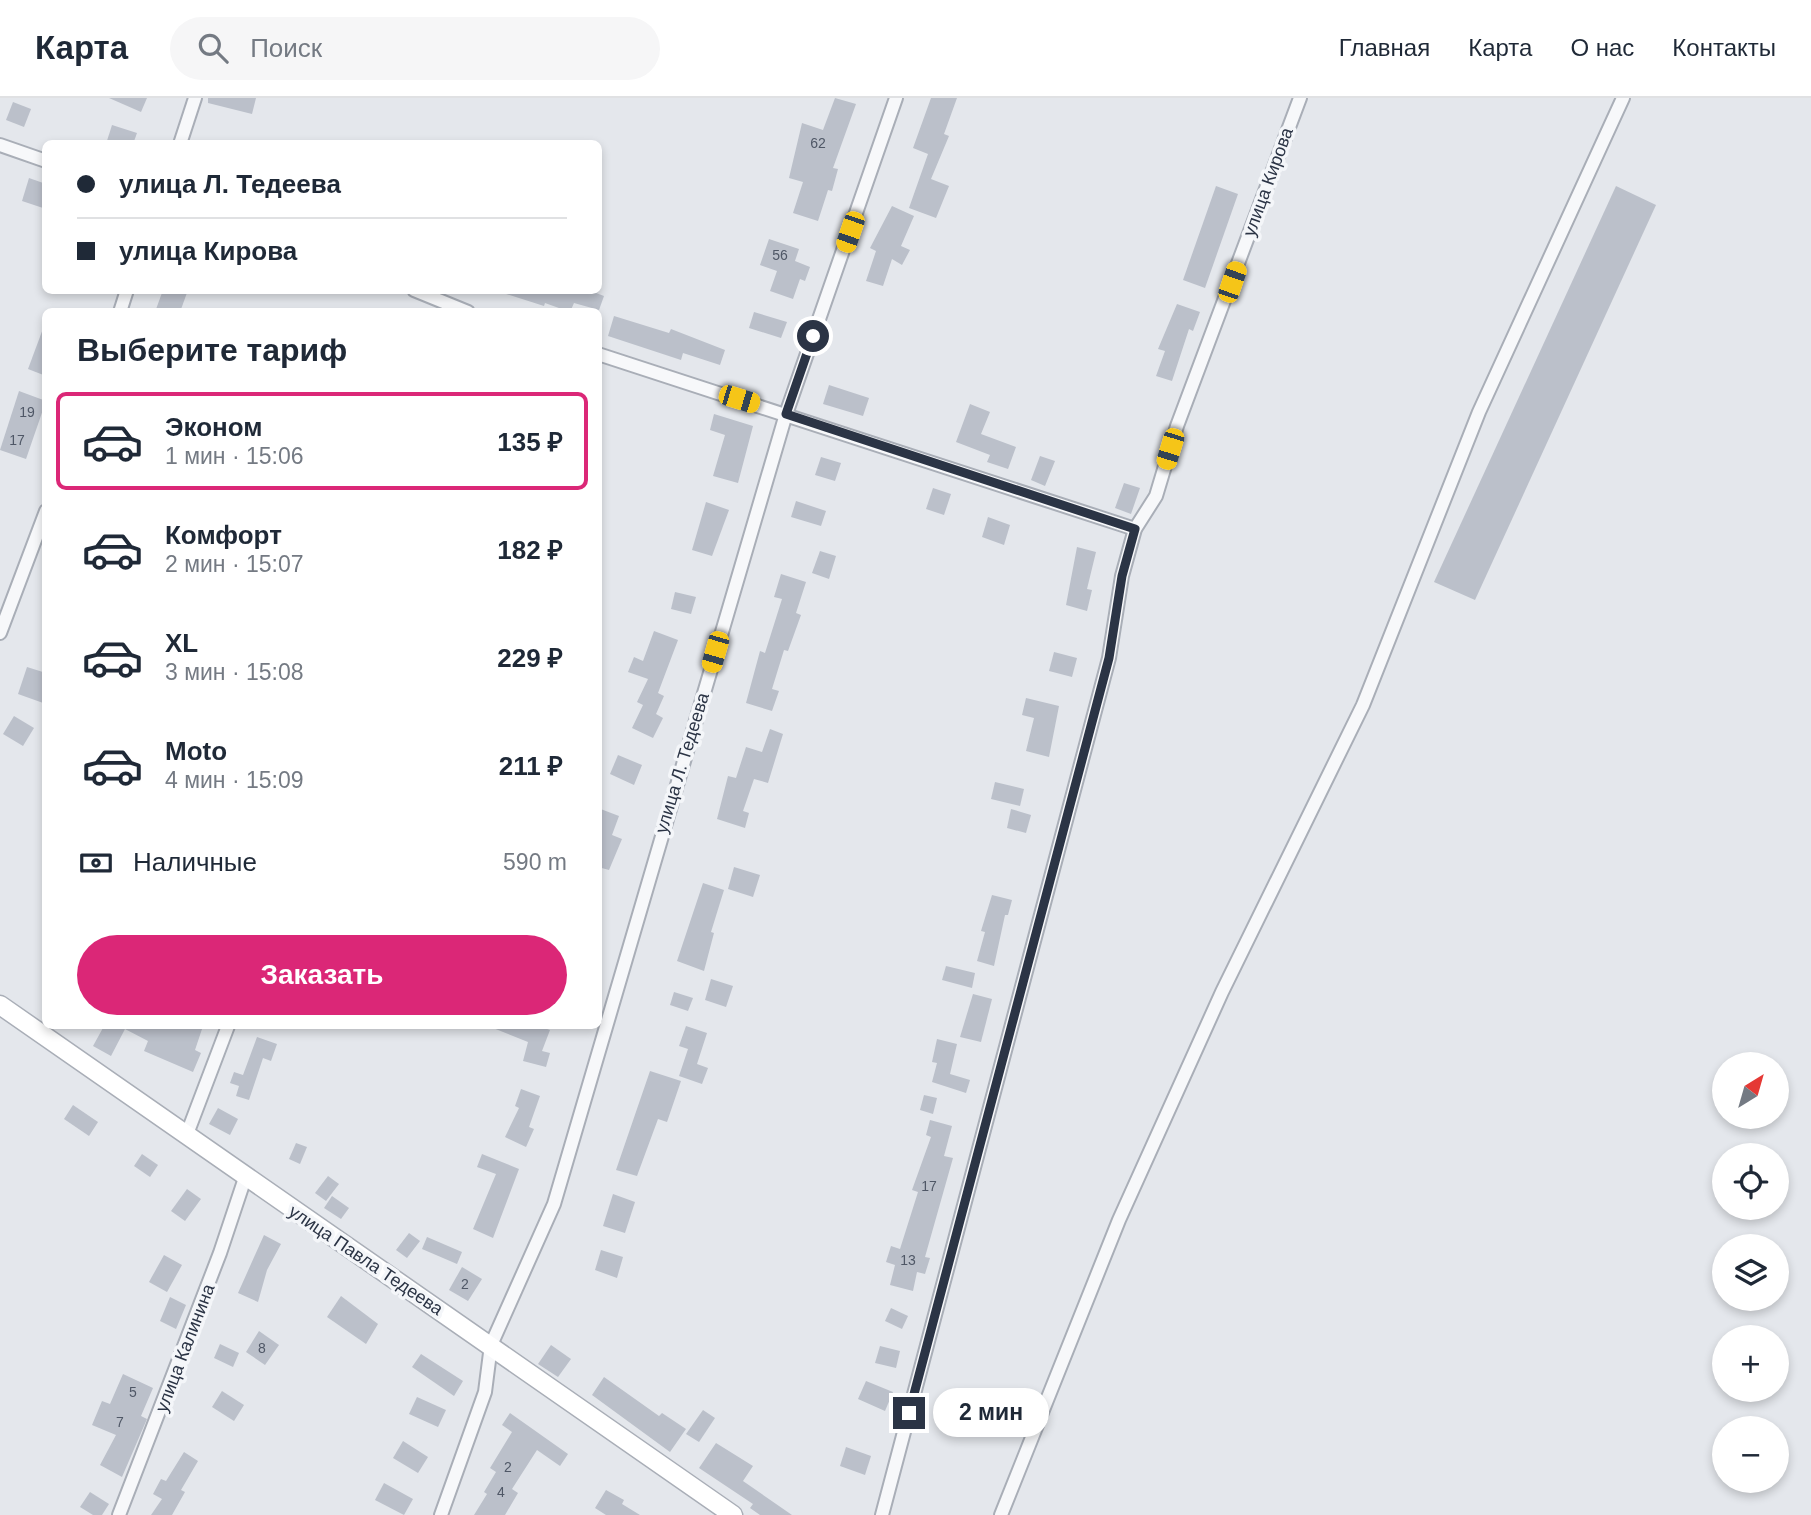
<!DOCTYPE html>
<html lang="ru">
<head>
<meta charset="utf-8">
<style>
	body { margin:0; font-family:Helvetica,sans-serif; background:#f6f6f7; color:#1f2937; height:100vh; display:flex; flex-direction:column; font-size:26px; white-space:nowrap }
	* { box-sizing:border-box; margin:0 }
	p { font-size:23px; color:#747a83 }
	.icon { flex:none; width:38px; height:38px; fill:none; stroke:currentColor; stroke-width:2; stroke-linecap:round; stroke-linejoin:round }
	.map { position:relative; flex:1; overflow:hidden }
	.panel { position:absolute; left:42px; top:210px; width:560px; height:721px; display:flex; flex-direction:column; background:#fff; border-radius:10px; box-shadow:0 4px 10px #0003 }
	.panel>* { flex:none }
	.top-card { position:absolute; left:42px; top:42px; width:560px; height:154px; border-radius:10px; box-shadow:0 4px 10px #0003; display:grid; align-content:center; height:154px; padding:0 35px; background:#fff }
	.needle { width:46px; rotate:37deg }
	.controls { position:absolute; left:1712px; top:954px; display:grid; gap:14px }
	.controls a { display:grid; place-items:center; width:77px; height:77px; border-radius:50%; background:#fff; box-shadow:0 4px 10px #0003; font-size:35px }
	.end { position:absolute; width:32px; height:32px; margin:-16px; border:9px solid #2b3445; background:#fff; box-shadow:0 0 0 4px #fff }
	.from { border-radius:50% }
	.bubble { position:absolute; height:49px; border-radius:24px; background:#fff; box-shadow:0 4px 10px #0003; font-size:23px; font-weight:600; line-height:49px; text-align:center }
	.car { position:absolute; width:21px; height:42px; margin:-21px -10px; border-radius:9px; box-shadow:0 0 5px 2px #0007; background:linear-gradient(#f5c518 24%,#345 0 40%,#f5c518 0 76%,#345 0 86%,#f5c518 0) }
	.top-card b { display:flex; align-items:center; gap:24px; height:66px; font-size:26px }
	.top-card b+b { border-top:2px solid #e0e1e3 }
	.top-card i { width:18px; height:18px; background:#1f2937 }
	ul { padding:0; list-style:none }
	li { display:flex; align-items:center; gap:21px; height:98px; margin:0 14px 10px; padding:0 21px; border:4px solid transparent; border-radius:10px }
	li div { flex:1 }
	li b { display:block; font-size:26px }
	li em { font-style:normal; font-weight:600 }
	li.current { border-color:#db2777 }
	li>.icon { width:63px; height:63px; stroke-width:1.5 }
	h2 { padding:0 35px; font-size:32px; line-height:84px }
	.pay { display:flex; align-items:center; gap:18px; height:77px; padding:0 35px; font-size:26px }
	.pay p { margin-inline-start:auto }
	.primary-button { display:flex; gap:14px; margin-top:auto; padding:14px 35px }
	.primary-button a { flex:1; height:80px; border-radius:42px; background:#db2777; color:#fff; font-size:28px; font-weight:600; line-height:80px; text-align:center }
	header { display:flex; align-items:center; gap:42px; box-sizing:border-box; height:98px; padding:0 35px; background:#fff; border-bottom:2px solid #e0e1e3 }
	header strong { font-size:33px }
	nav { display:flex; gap:38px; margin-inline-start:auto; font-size:24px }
	.search { width:490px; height:63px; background:#f6f6f7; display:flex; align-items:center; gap:18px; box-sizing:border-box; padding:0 24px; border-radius:38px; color:#747a83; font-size:26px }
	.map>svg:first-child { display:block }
	.building { fill:#bbc0ca }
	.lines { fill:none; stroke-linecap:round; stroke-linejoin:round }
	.minor-casing { stroke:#a9aeb7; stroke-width:16 }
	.secondary-casing { stroke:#a9aeb7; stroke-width:21 }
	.minor { stroke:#f7f8fa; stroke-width:12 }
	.secondary { stroke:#fff; stroke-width:18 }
	.route { stroke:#2b3445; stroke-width:9 }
	.labels { text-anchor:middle; stroke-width:7; stroke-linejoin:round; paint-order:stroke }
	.number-label { font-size:14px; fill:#4f5766 }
	.street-label { font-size:18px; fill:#2b3445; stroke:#f4f6f9 }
</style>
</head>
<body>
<header>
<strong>Карта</strong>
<div class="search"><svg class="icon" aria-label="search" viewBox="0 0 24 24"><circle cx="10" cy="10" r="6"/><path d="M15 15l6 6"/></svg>Поиск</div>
<nav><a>Главная</a><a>Карта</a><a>О нас</a><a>Контакты</a></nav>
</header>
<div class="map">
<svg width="1811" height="1417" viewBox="0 0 1811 1417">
	<rect width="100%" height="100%" fill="#e4e7ec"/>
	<g class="building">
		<path d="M 109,0 L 147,0 L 141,14 Z"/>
		<path d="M 208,0 L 256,0 L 252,16 L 208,5 Z"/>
		<path d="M 835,0 L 856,6 L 833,70 L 838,71 L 832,93 L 828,92 L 818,123 L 793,115 L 803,84 L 789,80 L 802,25 L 823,32 Z"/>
		<path d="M 931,0 L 957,0 L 944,36 L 949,38 L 931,81 L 949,88 L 936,120 L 909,110 L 928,56 L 913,50 Z"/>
		<path d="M 13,4 L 31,11 L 24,29 L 6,22 Z"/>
		<path d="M 112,27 L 137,35 L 133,46 L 106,46 Z"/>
		<path d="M 29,80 L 46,86 L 46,111 L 22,103 Z"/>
		<path d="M 1216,88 L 1238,96 L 1205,190 L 1183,182 Z"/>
		<path d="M 1616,88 L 1656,107 L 1475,502 L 1434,484 Z"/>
		<path d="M 892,108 L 914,118 L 901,148 L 910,152 L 902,167 L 892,161 L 883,188 L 866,183 L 876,153 L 870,150 Z"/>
		<path d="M 769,141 L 799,151 L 795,163 L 810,169 L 805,183 L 800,181 L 793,201 L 770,193 L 777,173 L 760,167 Z"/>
		<path d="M 163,192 L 188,192 L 180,214 L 155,214 Z"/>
		<path d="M 503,192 L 588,192 L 604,198 L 599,212 L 574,205 L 570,214 L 545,205 L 544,208 L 503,195 Z"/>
		<path d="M 1177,206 L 1200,214 L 1193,233 L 1189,231 L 1172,283 L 1156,278 L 1165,253 L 1158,251 Z"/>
		<path d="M 754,214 L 787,224 L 781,240 L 749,230 Z"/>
		<path d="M 614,218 L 669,235 L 671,231 L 725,252 L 720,267 L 683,255 L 681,262 L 608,238 Z"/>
		<path d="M 44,228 L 46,229 L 46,278 L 28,271 Z"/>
		<path d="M 829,287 L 869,300 L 863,318 L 823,306 Z"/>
		<path d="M 19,293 L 46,303 L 26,361 L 0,352 Z"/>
		<path d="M 970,306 L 990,314 L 981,336 L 1016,349 L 1008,371 L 987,364 L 990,357 L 956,344 Z"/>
		<path d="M 714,316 L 753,328 L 738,385 L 713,378 L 725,337 L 710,332 Z"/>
		<path d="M 1040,358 L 1055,363 L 1045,388 L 1031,382 Z"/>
		<path d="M 821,359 L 841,365 L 835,383 L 815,377 Z"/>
		<path d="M 1124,385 L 1140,390 L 1131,416 L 1115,410 Z"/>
		<path d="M 933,390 L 951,396 L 944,417 L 926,411 Z"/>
		<path d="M 796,403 L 826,413 L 821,428 L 791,419 Z"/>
		<path d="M 706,404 L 729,412 L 712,458 L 692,452 Z"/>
		<path d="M 988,419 L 1010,427 L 1004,447 L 982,439 Z"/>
		<path d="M 1077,449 L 1096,454 L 1087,491 L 1092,492 L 1087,513 L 1066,507 Z"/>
		<path d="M 820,453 L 836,458 L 829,481 L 812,475 Z"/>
		<path d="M 781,476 L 806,484 L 796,515 L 801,517 L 788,553 L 784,552 L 772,591 L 779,593 L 772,613 L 746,605 L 760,553 L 765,555 L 782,501 L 774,499 Z"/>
		<path d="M 675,494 L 696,499 L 691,516 L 671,511 Z"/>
		<path d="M 654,533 L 678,542 L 658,595 L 664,598 L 656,616 L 663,620 L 653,640 L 632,630 L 643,607 L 637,604 L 648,581 L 628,574 L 634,559 L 643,563 Z"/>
		<path d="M 1054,554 L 1077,560 L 1072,579 L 1049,573 Z"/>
		<path d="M 27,569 L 46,575 L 46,606 L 18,596 Z"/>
		<path d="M 1026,600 L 1059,608 L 1049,659 L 1026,653 L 1034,620 L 1022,617 Z"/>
		<path d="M 14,618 L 34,630 L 23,648 L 3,636 Z"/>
		<path d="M 770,631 L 783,636 L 768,685 L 754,681 L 743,713 L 749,715 L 745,730 L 717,721 L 728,678 L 736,680 L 746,649 L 762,654 Z"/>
		<path d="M 618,657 L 642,667 L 634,687 L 610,676 Z"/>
		<path d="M 995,684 L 1024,691 L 1020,708 L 991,701 Z"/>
		<path d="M 598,710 L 619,718 L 612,737 L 622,741 L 609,772 L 598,769 Z"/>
		<path d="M 1011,711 L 1031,717 L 1026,735 L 1007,730 Z"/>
		<path d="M 734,769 L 760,777 L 753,799 L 728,791 Z"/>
		<path d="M 703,785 L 724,792 L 711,834 L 714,835 L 704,873 L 677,863 Z"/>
		<path d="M 992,797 L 1012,802 L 1008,817 L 1005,817 L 994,868 L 977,863 L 985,834 L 981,833 Z"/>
		<path d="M 946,868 L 975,875 L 972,890 L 942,882 Z"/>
		<path d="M 711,881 L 733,888 L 726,909 L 705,902 Z"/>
		<path d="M 674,894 L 693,900 L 688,913 L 670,907 Z"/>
		<path d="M 973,896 L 992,901 L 981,944 L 960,939 Z"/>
		<path d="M 104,928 L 203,928 L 195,952 L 201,955 L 193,974 L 144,953 L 148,943 L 125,931 L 111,958 L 93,948 Z"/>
		<path d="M 488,928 L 539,928 L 550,932 L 542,953 L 550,955 L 546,969 L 523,963 L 528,944 Z"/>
		<path d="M 686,928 L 707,935 L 697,966 L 708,970 L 702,986 L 679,978 L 688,951 L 679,948 Z"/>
		<path d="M 257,939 L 277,946 L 271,963 L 263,960 L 249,1002 L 236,998 L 239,988 L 230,985 L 234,974 L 243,977 Z"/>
		<path d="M 937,941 L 957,946 L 950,976 L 970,982 L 966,995 L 932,984 L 937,965 L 932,964 Z"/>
		<path d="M 650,973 L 681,983 L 667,1024 L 658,1021 L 637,1078 L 616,1072 Z"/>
		<path d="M 521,991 L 540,998 L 529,1029 L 534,1031 L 526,1049 L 505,1039 L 519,1010 L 515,1008 Z"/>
		<path d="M 924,997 L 937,1000 L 933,1016 L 920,1012 Z"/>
		<path d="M 73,1007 L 98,1024 L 89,1038 L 64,1021 Z"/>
		<path d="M 218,1010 L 238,1021 L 230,1037 L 209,1026 Z"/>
		<path d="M 930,1022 L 952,1028 L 944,1058 L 953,1060 L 925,1159 L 930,1160 L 925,1176 L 917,1174 L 913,1193 L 890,1187 L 895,1167 L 886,1164 L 891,1148 L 900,1151 L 918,1094 L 912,1092 L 931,1039 L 926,1037 Z"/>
		<path d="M 296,1045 L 307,1049 L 300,1066 L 289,1061 Z"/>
		<path d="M 142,1056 L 158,1067 L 150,1079 L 134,1068 Z"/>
		<path d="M 482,1056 L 519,1071 L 493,1140 L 473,1131 L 496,1076 L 477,1069 Z"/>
		<path d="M 328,1078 L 339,1086 L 326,1103 L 315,1095 Z"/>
		<path d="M 187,1091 L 201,1101 L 185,1123 L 171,1113 Z"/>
		<path d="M 613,1096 L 635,1104 L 625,1135 L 603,1128 Z"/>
		<path d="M 332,1098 L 349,1110 L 341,1121 L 324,1110 Z"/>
		<path d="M 409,1135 L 420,1143 L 407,1160 L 396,1152 Z"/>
		<path d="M 264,1137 L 281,1146 L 267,1172 L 258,1204 L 238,1195 Z"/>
		<path d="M 427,1139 L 462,1154 L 457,1166 L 422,1151 Z"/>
		<path d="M 601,1152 L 623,1159 L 617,1180 L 595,1172 Z"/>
		<path d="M 164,1157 L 182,1167 L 167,1194 L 149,1184 Z"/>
		<path d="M 462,1169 L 482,1181 L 468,1203 L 449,1192 Z"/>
		<path d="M 341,1198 L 378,1226 L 366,1246 L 327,1219 Z"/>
		<path d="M 170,1199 L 186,1207 L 176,1231 L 160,1223 Z"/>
		<path d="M 891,1210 L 908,1218 L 902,1231 L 885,1223 Z"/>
		<path d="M 259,1233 L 279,1247 L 265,1267 L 246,1254 Z"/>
		<path d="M 220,1246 L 239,1255 L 233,1269 L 214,1260 Z"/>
		<path d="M 551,1247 L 571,1261 L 558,1279 L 538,1266 Z"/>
		<path d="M 880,1248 L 900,1253 L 896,1270 L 875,1265 Z"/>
		<path d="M 421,1256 L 463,1283 L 454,1298 L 412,1269 Z"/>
		<path d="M 123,1276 L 153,1290 L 141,1318 L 147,1321 L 122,1379 L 100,1367 L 116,1337 L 92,1327 L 102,1303 L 110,1306 Z"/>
		<path d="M 604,1279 L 659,1318 L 662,1315 L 686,1331 L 670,1354 L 592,1297 Z"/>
		<path d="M 866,1283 L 893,1294 L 885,1313 L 858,1301 Z"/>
		<path d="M 222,1293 L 244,1307 L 234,1323 L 212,1309 Z"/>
		<path d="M 417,1299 L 446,1312 L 438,1329 L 409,1316 Z"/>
		<path d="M 703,1312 L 715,1320 L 699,1344 L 686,1336 Z"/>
		<path d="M 510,1315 L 568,1356 L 560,1368 L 537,1352 L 512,1391 L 518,1395 L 505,1417 L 474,1417 L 487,1396 L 484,1394 L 496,1374 L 490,1370 L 512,1334 L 502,1327 Z"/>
		<path d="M 403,1343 L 428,1359 L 418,1375 L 393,1360 Z"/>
		<path d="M 716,1345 L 753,1368 L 743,1383 L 792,1417 L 760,1417 L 750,1410 L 753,1406 L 699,1370 Z"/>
		<path d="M 846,1349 L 871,1358 L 865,1377 L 840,1368 Z"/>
		<path d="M 184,1354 L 198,1363 L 181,1392 L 185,1394 L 172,1417 L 151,1417 L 162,1401 L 153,1396 L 161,1381 L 166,1383 Z"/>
		<path d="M 384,1385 L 413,1401 L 404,1417 L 375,1402 Z"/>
		<path d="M 606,1392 L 624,1402 L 622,1406 L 640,1417 L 606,1417 L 595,1410 Z"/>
		<path d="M 90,1394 L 109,1406 L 102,1417 L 93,1417 L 80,1409 Z"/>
	</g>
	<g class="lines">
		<g class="minor-casing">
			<g id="minor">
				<path d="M 180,46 L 195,0"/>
				<path d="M 0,47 L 46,63"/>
				<path d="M 414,192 L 468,214"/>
				<path d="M 120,214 L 127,192"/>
				<path d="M 598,256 L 1135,431"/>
				<path d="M 0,535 L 46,413"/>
				<path d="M 187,1036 L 228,928"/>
				<path d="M 119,1417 L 220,1155 L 245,1080"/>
				<path d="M 441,1417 L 485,1294 L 491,1247 L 554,1106 L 786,316 L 896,0"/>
				<path d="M 882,1417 L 1109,560 L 1122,478 L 1135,431 L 1156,398 L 1177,328 L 1300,0"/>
				<path d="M 1001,1417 L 1119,1122 L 1222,894 L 1363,607 L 1479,314 L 1623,0"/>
			</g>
		</g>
		<g class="secondary-casing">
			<path id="secondary" d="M 0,907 L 733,1417"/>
		</g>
		<use href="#minor" class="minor"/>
		<use href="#secondary" class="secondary"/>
	</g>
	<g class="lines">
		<path class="route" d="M 813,238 L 786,316 L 1135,431 L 1122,478 L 1109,560 L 909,1315"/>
	</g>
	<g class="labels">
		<g class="number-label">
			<text x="818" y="50">62</text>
			<text x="780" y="162">56</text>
			<text x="27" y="319">19</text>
			<text x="17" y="347">17</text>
			<text x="929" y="1093">17</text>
			<text x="908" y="1167">13</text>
			<text x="465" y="1191">2</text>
			<text x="262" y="1255">8</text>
			<text x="133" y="1299">5</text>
			<text x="120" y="1329">7</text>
			<text x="508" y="1374">2</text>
			<text x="501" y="1399">4</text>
		</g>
		<g class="street-label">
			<text transform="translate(1268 84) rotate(-70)" y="6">улица Кирова</text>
			<text transform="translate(682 665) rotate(-73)" y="6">улица Л. Тедеева</text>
			<text transform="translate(366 1162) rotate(34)" y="6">улица Павла Тедеева</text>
			<text transform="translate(185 1250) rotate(-69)" y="6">улица Калинина</text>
		</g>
	</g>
</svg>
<div class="controls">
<a><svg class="needle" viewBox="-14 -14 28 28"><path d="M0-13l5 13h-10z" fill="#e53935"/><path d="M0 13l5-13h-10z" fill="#747a83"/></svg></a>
<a><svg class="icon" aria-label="locate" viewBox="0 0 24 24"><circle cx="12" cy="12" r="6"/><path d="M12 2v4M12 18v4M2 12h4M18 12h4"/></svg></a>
<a><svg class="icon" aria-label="layers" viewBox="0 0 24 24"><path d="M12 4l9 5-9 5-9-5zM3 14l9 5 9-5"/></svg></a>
<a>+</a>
<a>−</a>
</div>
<i class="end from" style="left:813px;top:238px"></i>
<i class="end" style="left:909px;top:1315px"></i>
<div class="bubble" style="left:933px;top:1290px;width:116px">2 мин</div>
<i class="car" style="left:850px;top:134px;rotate:199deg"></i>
<i class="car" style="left:1232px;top:184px;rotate:19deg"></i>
<i class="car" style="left:739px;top:301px;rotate:107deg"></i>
<i class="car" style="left:1170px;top:351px;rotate:197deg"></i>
<i class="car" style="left:715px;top:554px;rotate:196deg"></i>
<div class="top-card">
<b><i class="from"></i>улица Л. Тедеева</b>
<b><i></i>улица Кирова</b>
</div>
<section class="panel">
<h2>Выберите тариф</h2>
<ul>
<li class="current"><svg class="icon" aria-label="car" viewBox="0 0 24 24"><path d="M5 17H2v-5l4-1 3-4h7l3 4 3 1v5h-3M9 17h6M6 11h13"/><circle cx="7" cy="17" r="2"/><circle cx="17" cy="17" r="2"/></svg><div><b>Эконом</b><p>1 мин · 15:06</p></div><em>135 ₽</em></li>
<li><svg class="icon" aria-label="car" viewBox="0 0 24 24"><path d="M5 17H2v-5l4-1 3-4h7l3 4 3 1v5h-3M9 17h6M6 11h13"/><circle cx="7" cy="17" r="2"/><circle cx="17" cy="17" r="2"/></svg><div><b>Комфорт</b><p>2 мин · 15:07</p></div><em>182 ₽</em></li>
<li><svg class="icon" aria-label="car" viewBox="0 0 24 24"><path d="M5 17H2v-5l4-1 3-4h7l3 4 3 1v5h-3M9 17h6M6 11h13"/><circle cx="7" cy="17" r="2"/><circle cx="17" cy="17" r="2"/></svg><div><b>XL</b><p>3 мин · 15:08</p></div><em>229 ₽</em></li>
<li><svg class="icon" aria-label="car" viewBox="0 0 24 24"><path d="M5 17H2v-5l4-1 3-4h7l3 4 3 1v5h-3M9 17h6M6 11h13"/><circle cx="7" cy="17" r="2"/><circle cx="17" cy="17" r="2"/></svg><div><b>Moto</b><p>4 мин · 15:09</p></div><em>211 ₽</em></li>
</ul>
<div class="pay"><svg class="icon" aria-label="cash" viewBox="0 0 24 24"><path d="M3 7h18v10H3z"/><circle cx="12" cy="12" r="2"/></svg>Наличные<p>590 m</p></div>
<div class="primary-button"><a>Заказать</a></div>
</section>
</div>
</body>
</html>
